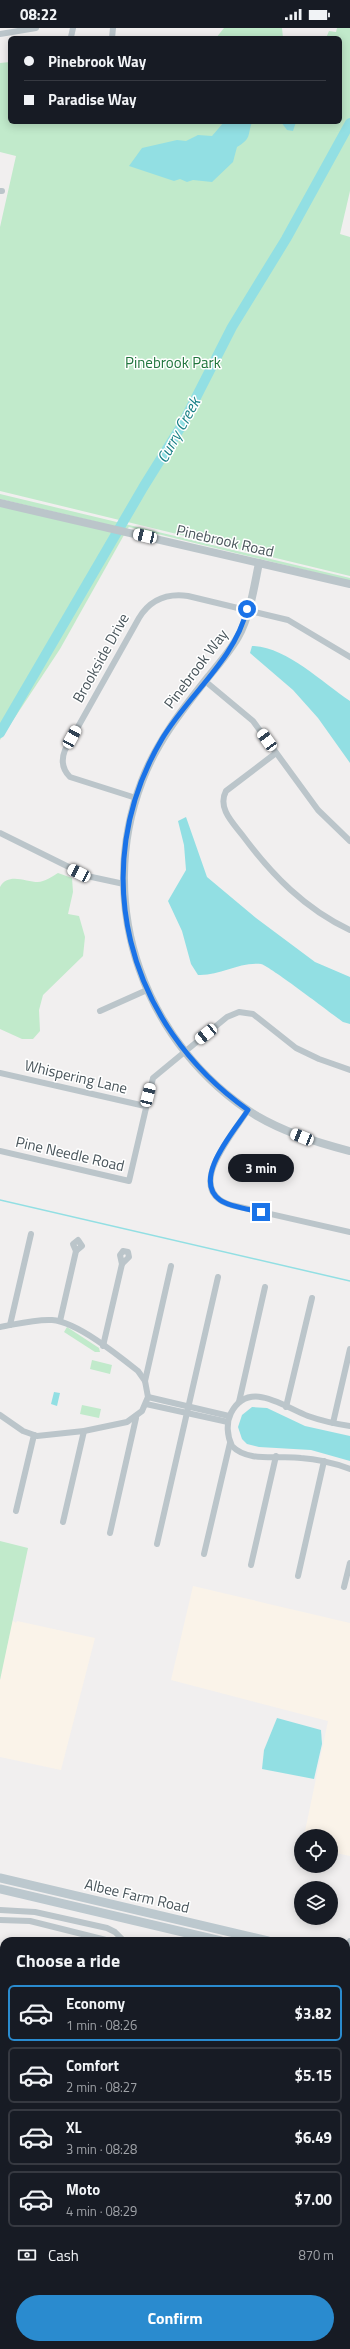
<!DOCTYPE html>
<html lang="en">
<head>
<meta charset="utf-8">
<style>
	body { margin:0; font-family:"Titillium Web",sans-serif; background:#242831; color:#f1f3f6; height:100vh; display:flex; flex-direction:column; font-size:15px; white-space:nowrap }
	* { box-sizing:border-box; margin:0 }
	p { font-size:13px; color:#9ea1a6 }
	.icon { flex:none; width:22px; height:22px; fill:none; stroke:currentColor; stroke-width:2; stroke-linecap:round; stroke-linejoin:round }
	.map { position:relative; flex:1; overflow:hidden }
	.drawer { position:absolute; left:0px; top:1909px; width:350px; height:412px; display:flex; flex-direction:column; background:#171b24; border-radius:12px 12px 0 0; box-shadow:0 2px 10px #0003 }
	.drawer>* { flex:none }
	.hud { position:absolute; left:8px; top:8px; width:334px; height:88px; border-radius:6px; box-shadow:0 2px 10px #0003; display:grid; align-content:center; height:88px; padding:0 16px; background:#171b24 }
	.fabs { position:absolute; left:294px; top:1801px; display:grid; gap:8px }
	.fabs a { display:grid; place-items:center; width:44px; height:44px; border-radius:50%; background:#171b24; box-shadow:0 2px 10px #0003; font-size:20px }
	.end { position:absolute; width:18px; height:18px; margin:-9px; border:5px solid #1a73e8; background:#fff; box-shadow:0 0 0 2px #fff }
	.from { border-radius:50% }
	.bubble { position:absolute; height:28px; border-radius:14px; background:#171b24; box-shadow:0 2px 10px #0003; font-size:13px; font-weight:700; line-height:28px; text-align:center }
	.car { position:absolute; width:12px; height:24px; margin:-12px -6px; border-radius:5px; box-shadow:0 0 3px 1px #0007; background:linear-gradient(#fff 24%,#345 0 40%,#fff 0 76%,#345 0 86%,#fff 0) }
	.hud b { display:flex; align-items:center; gap:14px; height:38px; font-size:15px }
	.hud b+b { border-top:1px solid #363941 }
	.hud i { width:10px; height:10px; background:#f1f3f6 }
	ul { padding:0; list-style:none }
	li { display:flex; align-items:center; gap:12px; height:56px; margin:0 8px 6px; padding:0 8px; border:2px solid #363941; border-radius:6px }
	li div { flex:1 }
	li b { display:block; font-size:15px }
	li em { font-style:normal; font-weight:700 }
	li.on { border-color:#2a8bcf }
	li>.icon { width:36px; height:36px; stroke-width:1.5 }
	h2 { padding:0 16px; font-size:18px; line-height:48px }
	.pay { display:flex; align-items:center; gap:10px; height:44px; padding:0 16px; font-size:15px }
	.pay p { margin-inline-start:auto }
	.button { display:flex; gap:8px; margin-top:auto; padding:8px 16px }
	.button a { flex:1; height:46px; border-radius:24px; background:#2a8bcf; color:#fff; font-size:16px; font-weight:700; line-height:46px; text-align:center }
	.status { display:flex; justify-content:space-between; align-items:center; height:28px; padding:0 20px; background:#171b24; direction:ltr }
	.status svg { height:11px; fill:currentColor }
	.map>svg:first-child { display:block }
	.commercial { fill:#faf3e9 }
	.green { fill:#c1eacb }
	.water { fill:#92dfe3 }
	.lines { fill:none; stroke-linecap:round; stroke-linejoin:round }
	.stream { stroke:#92dfe3; stroke-width:1.5 }
	.river { stroke:#92dfe3; stroke-width:10 }
	.minor { stroke:#bbc5ca; stroke-width:6 }
	.tertiary { stroke:#bbc5ca; stroke-width:8 }
	.secondary { stroke:#bcc8ce; stroke-width:9 }
	.primary { stroke:#b1c2cb; stroke-width:10 }
	.route { stroke:#1a73e8; stroke-width:5 }
	.labels { text-anchor:middle; stroke-width:3; stroke-linejoin:round; paint-order:stroke }
	.park-label { font-size:15px; fill:#20753d; stroke:#fff }
	.street-label { font-size:15px; fill:#48545a; stroke:#fff }
	.water-label { font-size:16px; font-style:italic; fill:#198086; stroke:#fff }
</style>
</head>
<body>
<div class="status"><b>08:22</b><svg viewBox="0 0 49 12"><path d="M0 12V9h3v3zM5 12V6h3v6zM10 12V3h3v9zM15 12V0h3v12zM26 1h20v11H26zM47 4h2v5h-2z"/></svg></div>
<div class="map">
<svg width="350" height="2321" viewBox="0 0 350 2321">
	<rect width="100%" height="100%" fill="#f1efef"/>
	<g class="commercial">
		<path d="M 193,1558 L 350,1595 L 350,1828 L 331,1824 L 331,1808 L 304,1808 L 328,1693 L 171,1652 Z"/>
		<path d="M 12,1592 L 16,1595 L 17,1593 L 95,1610 L 61,1742 L 0,1729 L 0,1652 Z"/>
		<path d="M 346,1949 L 350,1950 L 350,2243 L 346,2248 Z"/>
		<path d="M 177,2317 L 294,2317 L 291,2321 L 176,2321 Z"/>
	</g>
	<g class="green">
		<path d="M 224,0 L 282,0 L 283,10 L 216,10 Z"/>
		<path d="M 337,0 L 350,0 L 350,163 L 340,206 L 350,209 L 350,548 L 0,463 L 0,199 L 16,128 L 0,124 L 0,35 L 10,34 L 10,94 L 340,94 L 340,10 L 326,10 L 329,3 L 336,4 Z"/>
		<path d="M 0,466 L 350,550 L 350,553 L 129,499 L 127,501 L 0,471 Z"/>
		<path d="M 0,477 L 124,507 L 60,621 L 0,712 Z"/>
		<path d="M 58,845 L 72,850 L 73,864 L 68,886 L 79,888 L 85,909 L 83,928 L 43,967 L 39,982 L 40,1003 L 33,1011 L 22,1011 L 0,1001 L 0,859 C 8,844 26,854 38,854 C 44,854 53,848 58,845 Z"/>
		<path d="M 67,1299 L 99,1320 L 100,1324 L 95,1324 L 64,1304 Z"/>
		<path d="M 92,1332 L 112,1337 L 110,1346 L 90,1341 Z"/>
		<path d="M 82,1377 L 101,1381 L 99,1390 L 80,1386 Z"/>
		<path d="M 0,1513 L 28,1520 L 0,1652 Z"/>
		<path d="M 0,2204 L 4,2208 L 4,2281 L 0,2279 Z"/>
		<path d="M 4,2311 L 4,2317 L 38,2317 L 36,2321 L 0,2321 Z"/>
	</g>
	<g class="water">
		<path d="M 224,94 L 252,94 C 247,108 252,110 237,119 L 233,134 L 212,154 L 193,152 L 187,154 L 180,151 L 174,153 L 129,138 L 142,120 L 177,112 L 186,113 L 198,107 L 212,108 Z"/>
		<path d="M 281,94 L 296,94 L 293,103 L 287,102 Z"/>
		<path d="M 252,618 C 287,619 321,654 350,673 L 350,735 L 318,690 L 293,662 L 250,625 Z"/>
		<path d="M 186,789 L 207,849 L 256,890 L 315,934 L 350,949 L 350,996 L 343,994 C 332,986 268,937 261,936 C 238,934 220,948 198,947 L 191,936 L 182,903 L 168,873 L 186,842 L 184,817 L 178,793 Z"/>
		<path d="M 54,1364 L 60,1365 L 57,1378 L 51,1376 Z"/>
		<path d="M 252,1379 L 267,1380 L 305,1398 L 350,1408 L 350,1433 L 311,1422 L 259,1419 L 247,1416 L 242,1411 L 238,1399 L 242,1387 Z"/>
		<path d="M 277,1690 L 321,1702 L 322,1716 L 314,1751 L 262,1741 L 264,1722 Z"/>
	</g>
	<g class="lines">
		<path class="stream" d="M 0,1172 L 350,1253"/>
		<path class="river" d="M 0,705 L 144,458 L 182,397 L 232,299 L 286,211 L 350,95"/>
		<g class="minor">
			<path d="M 0,6 L 36,0"/>
			<path d="M 71,9 L 73,0"/>
			<path d="M 112,10 L 113,0"/>
			<path d="M 0,163 L 2,163"/>
			<path d="M 205,653 L 253,693 L 318,782 L 350,813"/>
			<path d="M 276,725 L 226,763 C 217,780 233,795 243,808 C 272,847 305,881 350,902"/>
			<path d="M 136,770 L 70,749 C 62,741 61,732 65,722 L 139,590 C 150,572 167,565 188,568 L 288,592 L 350,629"/>
			<path d="M 0,805 L 87,848 L 124,856"/>
			<path d="M 100,983 L 147,962"/>
			<path d="M 0,1045 L 145,1078"/>
			<path d="M 248,1082 C 234,1105 182,1162 231,1177 L 350,1204"/>
			<path d="M 0,1123 L 129,1153 L 153,1050 L 227,989 L 239,984 L 253,986 L 296,1020 L 319,1031 L 350,1042"/>
			<path d="M 78,1212 L 82,1218 L 76,1223 L 73,1216 Z"/>
			<path d="M 123,1223 L 128,1224 L 129,1229 L 122,1236 L 120,1227 Z"/>
			<path d="M 60,1293 L 76,1223"/>
			<path d="M 10,1297 L 31,1206"/>
			<path d="M 0,1299 C 17,1296 35,1291 52,1292 C 77,1294 118,1327 138,1343 L 145,1353 L 148,1369 L 142,1383 L 127,1394 L 84,1403 L 37,1408 L 23,1403 L 0,1387"/>
			<path d="M 103,1318 L 122,1236"/>
			<path d="M 145,1353 L 171,1238"/>
			<path d="M 148,1369 L 229,1388"/>
			<path d="M 239,1374 L 265,1259"/>
			<path d="M 146,1376 L 228,1394"/>
			<path d="M 286,1379 L 312,1270"/>
			<path d="M 333,1395 L 350,1321"/>
			<path d="M 350,1398 C 336,1396 322,1393 308,1388 C 284,1379 249,1351 231,1385 C 226,1395 227,1408 232,1418 C 248,1435 280,1427 301,1430 C 318,1431 334,1435 350,1441"/>
			<path d="M 16,1483 L 34,1407"/>
			<path d="M 63,1494 L 84,1403"/>
			<path d="M 110,1505 L 136,1390"/>
			<path d="M 157,1516 L 218,1249"/>
			<path d="M 204,1526 L 230,1415"/>
			<path d="M 251,1537 L 276,1428"/>
			<path d="M 298,1548 L 324,1433"/>
			<path d="M 344,1559 L 350,1535"/>
			<path d="M 0,1882 L 35,1884 L 107,1900 L 115,1904 L 124,1913"/>
			<path d="M 0,1892 L 30,1893 L 110,1913"/>
			<path d="M 346,1929 L 350,1913"/>
			<path d="M 0,2039 L 4,2040"/>
			<path d="M 170,2321 L 171,2317"/>
			<path d="M 180,2321 L 181,2317"/>
		</g>
		<g class="tertiary">
			<path d="M 0,475 L 350,556"/>
			<path d="M 259,535 C 254,559 250,588 238,609 C 230,623 219,636 209,648 C 183,681 157,713 142,753 C 94,878 145,1018 257,1088 C 286,1105 318,1115 350,1123"/>
		</g>
		<g class="secondary">
			<path d="M 0,1850 L 268,1913"/>
			<path d="M 0,1861 L 221,1913"/>
			<path d="M 346,1931 L 350,1932"/>
			<path d="M 346,1942 L 350,1943"/>
		</g>
		<g class="primary">
			<path d="M 346,2268 L 350,2263"/>
			<path d="M 346,2295 L 350,2290"/>
			<path d="M 306,2321 L 309,2317"/>
			<path d="M 327,2321 L 330,2317"/>
		</g>
	</g>
	<g class="lines">
		<path class="route" d="M 247,581 C 235,632 188,667 162,711 C 85,841 127,997 248,1082 C 235,1102 191,1151 220,1172 C 230,1179 248,1181 261,1184"/>
	</g>
	<g class="labels">
		<g class="park-label">
			<text x="173" y="340">Pinebrook Park</text>
		</g>
		<g class="street-label">
			<text transform="translate(225 513) rotate(13)" y="5">Pinebrook Road</text>
			<text transform="translate(101 630) rotate(-61)" y="5">Brookside Drive</text>
			<text transform="translate(196 641) rotate(-53)" y="5">Pinebrook Way</text>
			<text transform="translate(76 1049) rotate(13)" y="5">Whispering Lane</text>
			<text transform="translate(70 1126) rotate(13)" y="5">Pine Needle Road</text>
			<text transform="translate(137 1868) rotate(13)" y="5">Albee Farm Road</text>
		</g>
		<g class="water-label">
			<text transform="translate(178 402) rotate(-61)" y="6">Curry Creek</text>
		</g>
	</g>
</svg>
<div class="fabs">
<a><svg class="icon" aria-label="locate" viewBox="0 0 24 24"><circle cx="12" cy="12" r="6"/><path d="M12 2v4M12 18v4M2 12h4M18 12h4"/></svg></a>
<a><svg class="icon" aria-label="layers" viewBox="0 0 24 24"><path d="M12 4l9 5-9 5-9-5zM3 14l9 5 9-5"/></svg></a>
</div>
<i class="end from" style="left:247px;top:581px"></i>
<i class="end" style="left:261px;top:1184px"></i>
<div class="bubble" style="left:228px;top:1126px;width:66px">3 min</div>
<i class="car" style="left:145px;top:508px;rotate:283deg"></i>
<i class="car" style="left:72px;top:709px;rotate:29deg"></i>
<i class="car" style="left:267px;top:712px;rotate:324deg"></i>
<i class="car" style="left:79px;top:845px;rotate:297deg"></i>
<i class="car" style="left:206px;top:1006px;rotate:231deg"></i>
<i class="car" style="left:148px;top:1067px;rotate:14deg"></i>
<i class="car" style="left:302px;top:1109px;rotate:292deg"></i>
<div class="hud">
<b><i class="from"></i>Pinebrook Way</b>
<b><i></i>Paradise Way</b>
</div>
<section class="drawer">
<h2>Choose a ride</h2>
<ul>
<li class="on"><svg class="icon" aria-label="car" viewBox="0 0 24 24"><path d="M5 17H2v-5l4-1 3-4h7l3 4 3 1v5h-3M9 17h6M6 11h13"/><circle cx="7" cy="17" r="2"/><circle cx="17" cy="17" r="2"/></svg><div><b>Economy</b><p>1 min · 08:26</p></div><em>$3.82</em></li>
<li><svg class="icon" aria-label="car" viewBox="0 0 24 24"><path d="M5 17H2v-5l4-1 3-4h7l3 4 3 1v5h-3M9 17h6M6 11h13"/><circle cx="7" cy="17" r="2"/><circle cx="17" cy="17" r="2"/></svg><div><b>Comfort</b><p>2 min · 08:27</p></div><em>$5.15</em></li>
<li><svg class="icon" aria-label="car" viewBox="0 0 24 24"><path d="M5 17H2v-5l4-1 3-4h7l3 4 3 1v5h-3M9 17h6M6 11h13"/><circle cx="7" cy="17" r="2"/><circle cx="17" cy="17" r="2"/></svg><div><b>XL</b><p>3 min · 08:28</p></div><em>$6.49</em></li>
<li><svg class="icon" aria-label="car" viewBox="0 0 24 24"><path d="M5 17H2v-5l4-1 3-4h7l3 4 3 1v5h-3M9 17h6M6 11h13"/><circle cx="7" cy="17" r="2"/><circle cx="17" cy="17" r="2"/></svg><div><b>Moto</b><p>4 min · 08:29</p></div><em>$7.00</em></li>
</ul>
<div class="pay"><svg class="icon" aria-label="cash" viewBox="0 0 24 24"><path d="M3 7h18v10H3z"/><circle cx="12" cy="12" r="2"/></svg>Cash<p>870 m</p></div>
<div class="button"><a>Confirm</a></div>
</section>
</div>
</body>
</html>
